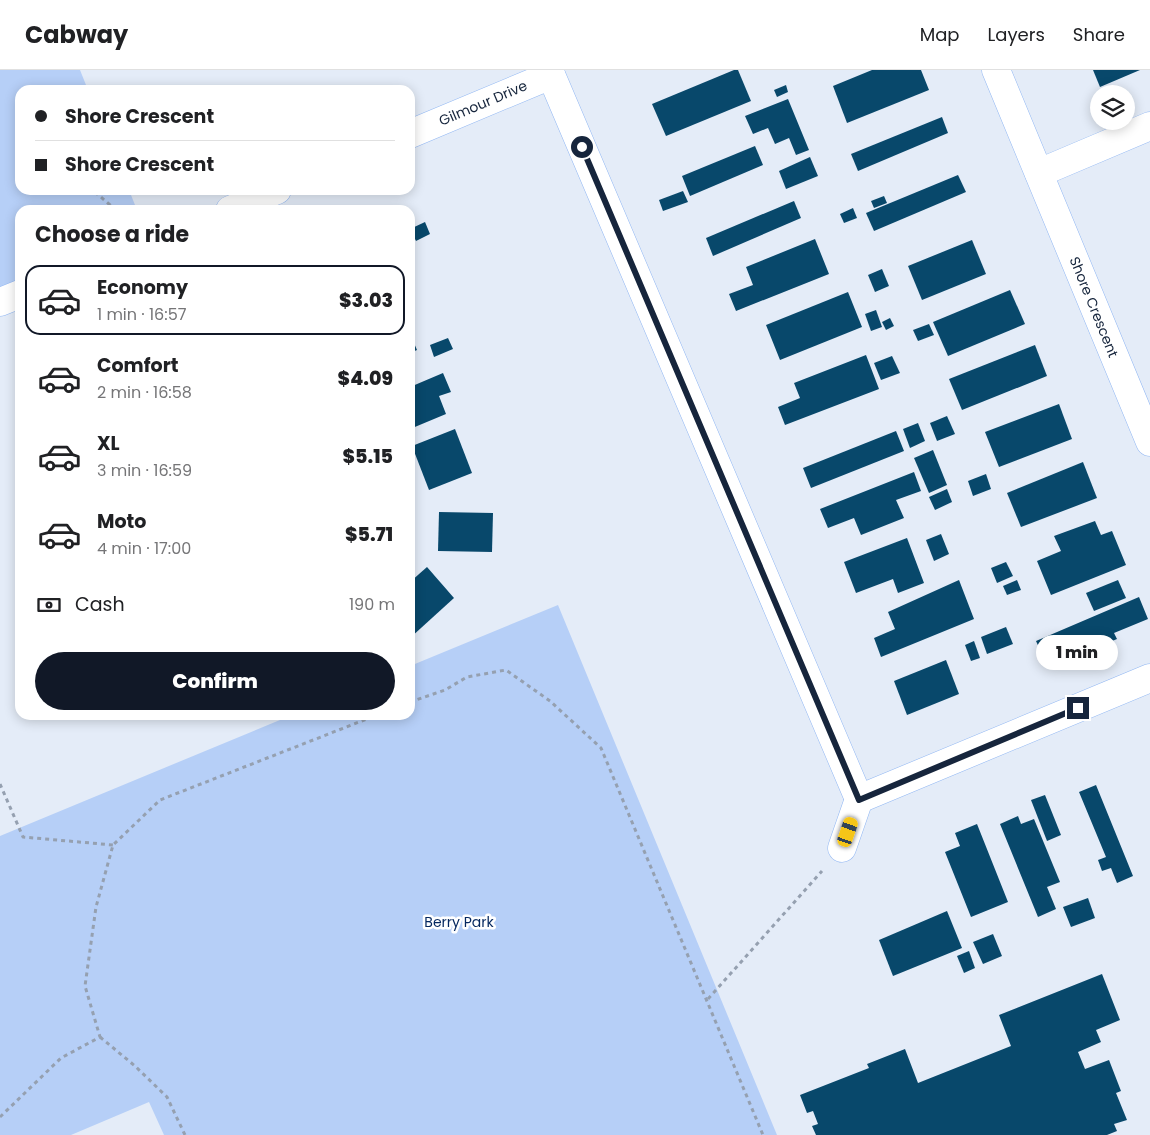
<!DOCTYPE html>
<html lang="en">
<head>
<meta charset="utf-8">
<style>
	body { margin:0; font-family:Poppins,sans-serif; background:#f6f6f6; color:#202124; height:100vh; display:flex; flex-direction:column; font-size:19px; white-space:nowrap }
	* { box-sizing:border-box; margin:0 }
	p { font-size:16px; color:#757577 }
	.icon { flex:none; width:28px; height:28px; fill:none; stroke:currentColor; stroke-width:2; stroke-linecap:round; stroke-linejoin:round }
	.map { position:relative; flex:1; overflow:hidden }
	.details { position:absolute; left:15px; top:135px; width:400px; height:515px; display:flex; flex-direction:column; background:#fff; border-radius:15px; box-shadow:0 2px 12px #0003 }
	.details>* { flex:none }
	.top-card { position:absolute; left:15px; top:15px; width:400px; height:110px; border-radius:15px; box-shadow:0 2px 12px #0003; display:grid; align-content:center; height:110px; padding:0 20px; background:#fff }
	.fabs { position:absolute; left:1090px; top:15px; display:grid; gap:10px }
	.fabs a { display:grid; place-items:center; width:45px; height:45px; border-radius:50%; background:#fff; box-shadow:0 2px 12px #0003; font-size:25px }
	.end { position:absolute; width:22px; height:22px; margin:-11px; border:6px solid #16253c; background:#fff; box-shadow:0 0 0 2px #fff }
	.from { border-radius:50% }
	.bubble { position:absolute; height:35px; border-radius:18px; background:#fff; box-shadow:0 2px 12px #0003; font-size:16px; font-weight:800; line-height:35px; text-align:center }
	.car { position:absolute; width:15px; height:30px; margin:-15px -8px; border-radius:6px; box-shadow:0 0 4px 1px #0007; background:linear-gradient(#f5c518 24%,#345 0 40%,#f5c518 0 76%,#345 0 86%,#f5c518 0) }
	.top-card b { display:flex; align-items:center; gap:18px; height:48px; font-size:19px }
	.top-card b+b { border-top:1px solid #e0e0e0 }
	.top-card i { width:12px; height:12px; background:#202124 }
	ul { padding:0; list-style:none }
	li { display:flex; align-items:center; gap:15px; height:70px; margin:0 10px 8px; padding:0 10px; border:2px solid transparent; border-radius:15px }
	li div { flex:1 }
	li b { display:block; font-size:19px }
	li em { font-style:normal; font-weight:800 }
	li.active { border-color:#111827 }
	li>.icon { width:45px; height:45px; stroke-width:1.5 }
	h2 { padding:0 20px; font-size:22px; line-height:60px }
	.pay { display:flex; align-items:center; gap:12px; height:55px; padding:0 20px; font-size:19px }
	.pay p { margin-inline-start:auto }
	.action { display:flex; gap:10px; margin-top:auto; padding:10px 20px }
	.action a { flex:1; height:58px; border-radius:30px; background:#111827; color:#fff; font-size:20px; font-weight:800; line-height:58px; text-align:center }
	header { display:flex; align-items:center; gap:30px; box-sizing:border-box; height:70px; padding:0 25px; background:#fff; border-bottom:1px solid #e0e0e0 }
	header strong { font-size:24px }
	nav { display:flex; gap:28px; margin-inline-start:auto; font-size:18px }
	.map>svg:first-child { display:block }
	.green { fill:#b6cff7 }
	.building { fill:#08486b }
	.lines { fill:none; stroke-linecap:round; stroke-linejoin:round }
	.minor-casing { stroke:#91b7f3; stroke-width:29 }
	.path { stroke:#95a0b0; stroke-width:3; stroke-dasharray:4 4; stroke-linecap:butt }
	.minor { stroke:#fff; stroke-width:28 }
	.route { stroke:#16253c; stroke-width:6 }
	.labels { text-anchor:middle; stroke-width:5; stroke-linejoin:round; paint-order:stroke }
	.street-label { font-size:14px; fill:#16253c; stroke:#fff }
	.park-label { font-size:14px; fill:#04275f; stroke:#fff }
</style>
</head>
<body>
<header>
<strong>Cabway</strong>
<nav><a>Map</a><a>Layers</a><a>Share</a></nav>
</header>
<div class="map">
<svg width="1150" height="1065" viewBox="0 0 1150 1065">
	<rect width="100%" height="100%" fill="#e4ecf8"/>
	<g class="green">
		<path d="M 0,0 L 80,0 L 88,20 L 20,20 L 20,120 L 129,120 L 137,140 L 20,140 L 20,217 L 0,225 Z"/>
		<path d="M 558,535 L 777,1065 L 164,1065 L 149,1032 L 71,1065 L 0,1065 L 0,766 L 292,645 L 410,645 L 410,596 Z"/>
	</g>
	<g class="building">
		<path d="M 734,0 L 738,0 L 751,31 L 666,66 L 652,34 Z"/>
		<path d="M 872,0 L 921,0 L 929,20 L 847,53 L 833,16 Z"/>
		<path d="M 1093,0 L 1140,0 L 1100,17 Z"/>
		<path d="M 786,15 L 788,22 L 777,27 L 774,20 Z"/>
		<path d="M 788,29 L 809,80 L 796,85 L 789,68 L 775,74 L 768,58 L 753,64 L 745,46 Z"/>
		<path d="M 942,47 L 948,63 L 858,101 L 851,84 Z"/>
		<path d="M 755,76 L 763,95 L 690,126 L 682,106 Z"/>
		<path d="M 810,87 L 818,106 L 786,119 L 779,101 Z"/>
		<path d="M 958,105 L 966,122 L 874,161 L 866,143 Z"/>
		<path d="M 683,121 L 688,132 L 663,141 L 659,130 Z"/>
		<path d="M 884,126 L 887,133 L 874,138 L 871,131 Z"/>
		<path d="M 794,131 L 801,148 L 713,186 L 706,168 Z"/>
		<path d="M 853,138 L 857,148 L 844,153 L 840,144 Z"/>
		<path d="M 425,152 L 430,164 L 416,171 L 410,159 Z"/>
		<path d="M 815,169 L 829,204 L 736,241 L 729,224 L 753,215 L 746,197 Z"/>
		<path d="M 972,170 L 986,204 L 922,230 L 908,196 Z"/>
		<path d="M 882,199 L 889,216 L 875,222 L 868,205 Z"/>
		<path d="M 1010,220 L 1025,254 L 948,286 L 933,252 Z"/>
		<path d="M 848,222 L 862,257 L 780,290 L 766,255 Z"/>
		<path d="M 876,240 L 882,257 L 871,261 L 865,244 Z"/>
		<path d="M 890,248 L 894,256 L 886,260 L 882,252 Z"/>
		<path d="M 929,254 L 934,265 L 918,271 L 913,260 Z"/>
		<path d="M 410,264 L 417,280 L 410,283 Z"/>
		<path d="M 448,268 L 453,279 L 434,287 L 430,275 Z"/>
		<path d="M 1035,275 L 1047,306 L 962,340 L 949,309 Z"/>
		<path d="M 866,285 L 879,319 L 785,355 L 778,337 L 800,328 L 794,313 Z"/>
		<path d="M 892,286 L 900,303 L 881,310 L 874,293 Z"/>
		<path d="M 443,303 L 451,322 L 439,326 L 446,344 L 410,359 L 410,317 Z"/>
		<path d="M 1059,334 L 1072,369 L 999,397 L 985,362 Z"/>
		<path d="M 947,346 L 955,364 L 937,371 L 930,353 Z"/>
		<path d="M 918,353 L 925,371 L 910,378 L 903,359 Z"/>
		<path d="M 455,359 L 472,403 L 429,420 L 412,376 Z"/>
		<path d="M 896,361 L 904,381 L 811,418 L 803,398 Z"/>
		<path d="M 933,380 L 947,415 L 929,423 L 914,388 Z"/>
		<path d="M 1083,392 L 1097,428 L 1021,457 L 1007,423 Z"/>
		<path d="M 914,402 L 921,421 L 896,430 L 904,448 L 861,465 L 854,448 L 828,458 L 820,439 Z"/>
		<path d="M 986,404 L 991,419 L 973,426 L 968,411 Z"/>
		<path d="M 947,419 L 952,432 L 935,440 L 929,427 Z"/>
		<path d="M 439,442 L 493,443 L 492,482 L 438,481 Z"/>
		<path d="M 1095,451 L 1101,465 L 1112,461 L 1126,495 L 1051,525 L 1037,491 L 1061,481 L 1054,466 Z"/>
		<path d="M 941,464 L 949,484 L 934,491 L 926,470 Z"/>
		<path d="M 907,468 L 924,513 L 898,523 L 893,509 L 856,523 L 844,492 Z"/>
		<path d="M 1006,492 L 1013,506 L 997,513 L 991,498 Z"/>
		<path d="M 427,497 L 454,528 L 410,568 L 410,512 Z"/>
		<path d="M 959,510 L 974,549 L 881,587 L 874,568 L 895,559 L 888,542 Z"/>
		<path d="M 1017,510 L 1021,520 L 1007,525 L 1003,516 Z"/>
		<path d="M 1118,510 L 1126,528 L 1094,541 L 1086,523 Z"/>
		<path d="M 1139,527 L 1148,549 L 1114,563 L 1117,569 L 1081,584 L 1078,579 L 1070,582 L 1068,576 L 1054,583 L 1052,580 L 1042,584 L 1036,571 Z"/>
		<path d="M 1006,557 L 1013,574 L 987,584 L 981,567 Z"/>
		<path d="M 974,571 L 980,588 L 971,591 L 965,575 Z"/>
		<path d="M 946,590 L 959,624 L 907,645 L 894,611 Z"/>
		<path d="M 1096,715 L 1133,806 L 1117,813 L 1111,798 L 1102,801 L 1098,790 L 1106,787 L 1079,722 Z"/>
		<path d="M 1045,725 L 1061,765 L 1047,771 L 1031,730 Z"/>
		<path d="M 1018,746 L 1021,754 L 1034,749 L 1060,812 L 1047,817 L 1056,839 L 1038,847 L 1000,754 Z"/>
		<path d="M 977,754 L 1008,832 L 971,847 L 945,782 L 960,776 L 955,763 Z"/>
		<path d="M 1088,828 L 1095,848 L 1071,857 L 1063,837 Z"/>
		<path d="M 947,841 L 962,878 L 893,906 L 879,870 Z"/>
		<path d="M 993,864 L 1002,886 L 983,894 L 973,872 Z"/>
		<path d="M 969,881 L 975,898 L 964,903 L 957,886 Z"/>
		<path d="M 1102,904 L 1120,950 L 1096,960 L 1101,972 L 1078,982 L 1085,999 L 1109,990 L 1121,1021 L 1116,1023 L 1127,1050 L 1114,1054 L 1117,1061 L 1107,1065 L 816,1065 L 812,1056 L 818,1054 L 813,1041 L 807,1043 L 800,1025 L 869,998 L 867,994 L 905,979 L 918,1013 L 1011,976 L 999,945 Z"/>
	</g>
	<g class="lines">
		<g class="minor-casing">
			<g id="minor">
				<path d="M 549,0 L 859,729 L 1150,608"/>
				<path d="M 996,0 L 1150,372"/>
				<path d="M 410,64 L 551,5"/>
				<path d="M 1039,103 L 1150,56"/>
				<path d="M 230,140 L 277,120"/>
				<path d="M 0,232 L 20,224"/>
				<path d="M 842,778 L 859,729"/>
			</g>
		</g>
		<g class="path">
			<path d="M 95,122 L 110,135 L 112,140"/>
			<path d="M 410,632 L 445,620 L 467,607 L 506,600 L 550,631 L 601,678 L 763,1065"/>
			<path d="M 0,714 L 23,767 L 113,775"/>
			<path d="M 708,929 L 822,801"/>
			<path d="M 100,967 L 135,996 L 167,1027 L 185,1065"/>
			<path d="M 0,1047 L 61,988 L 100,967 L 85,916 L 96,837 L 113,775 L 160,730 L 377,645"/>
		</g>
		<use href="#minor" class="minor"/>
	</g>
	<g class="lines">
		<path class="route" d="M 582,77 L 859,730 L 1078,638"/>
	</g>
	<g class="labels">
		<g class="street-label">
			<text transform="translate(483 33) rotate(-23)" y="5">Gilmour Drive</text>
			<text transform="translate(1094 237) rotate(68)" y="5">Shore Crescent</text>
		</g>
		<g class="park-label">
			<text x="459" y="857">Berry Park</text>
		</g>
	</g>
</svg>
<div class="fabs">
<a><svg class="icon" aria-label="layers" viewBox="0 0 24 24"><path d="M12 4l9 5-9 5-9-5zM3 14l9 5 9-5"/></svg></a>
</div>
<i class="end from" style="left:582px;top:77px"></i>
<i class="end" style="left:1078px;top:638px"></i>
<div class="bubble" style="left:1036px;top:565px;width:82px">1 min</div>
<i class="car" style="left:848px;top:762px;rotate:19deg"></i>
<div class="top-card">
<b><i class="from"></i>Shore Crescent</b>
<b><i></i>Shore Crescent</b>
</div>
<section class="details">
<h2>Choose a ride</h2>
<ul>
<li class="active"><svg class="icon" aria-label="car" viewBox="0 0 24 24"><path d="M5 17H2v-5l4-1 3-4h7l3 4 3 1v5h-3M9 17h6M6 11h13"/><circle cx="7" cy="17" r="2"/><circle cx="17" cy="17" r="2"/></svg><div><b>Economy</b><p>1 min · 16:57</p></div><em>$3.03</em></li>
<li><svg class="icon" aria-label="car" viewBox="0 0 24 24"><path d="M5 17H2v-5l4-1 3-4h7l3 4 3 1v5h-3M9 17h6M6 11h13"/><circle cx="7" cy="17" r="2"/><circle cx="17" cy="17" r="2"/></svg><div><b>Comfort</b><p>2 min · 16:58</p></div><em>$4.09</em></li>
<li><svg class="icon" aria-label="car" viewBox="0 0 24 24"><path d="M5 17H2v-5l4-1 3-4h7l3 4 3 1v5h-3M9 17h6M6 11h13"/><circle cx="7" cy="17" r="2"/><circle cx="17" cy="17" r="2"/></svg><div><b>XL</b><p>3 min · 16:59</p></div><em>$5.15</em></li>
<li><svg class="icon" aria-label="car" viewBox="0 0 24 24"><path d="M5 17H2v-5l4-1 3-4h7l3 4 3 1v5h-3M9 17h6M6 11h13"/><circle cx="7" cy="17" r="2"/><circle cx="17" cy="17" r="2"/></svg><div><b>Moto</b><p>4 min · 17:00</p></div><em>$5.71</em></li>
</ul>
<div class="pay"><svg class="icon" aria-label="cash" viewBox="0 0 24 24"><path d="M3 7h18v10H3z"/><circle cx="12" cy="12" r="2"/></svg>Cash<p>190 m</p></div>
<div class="action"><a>Confirm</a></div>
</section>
</div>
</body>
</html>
